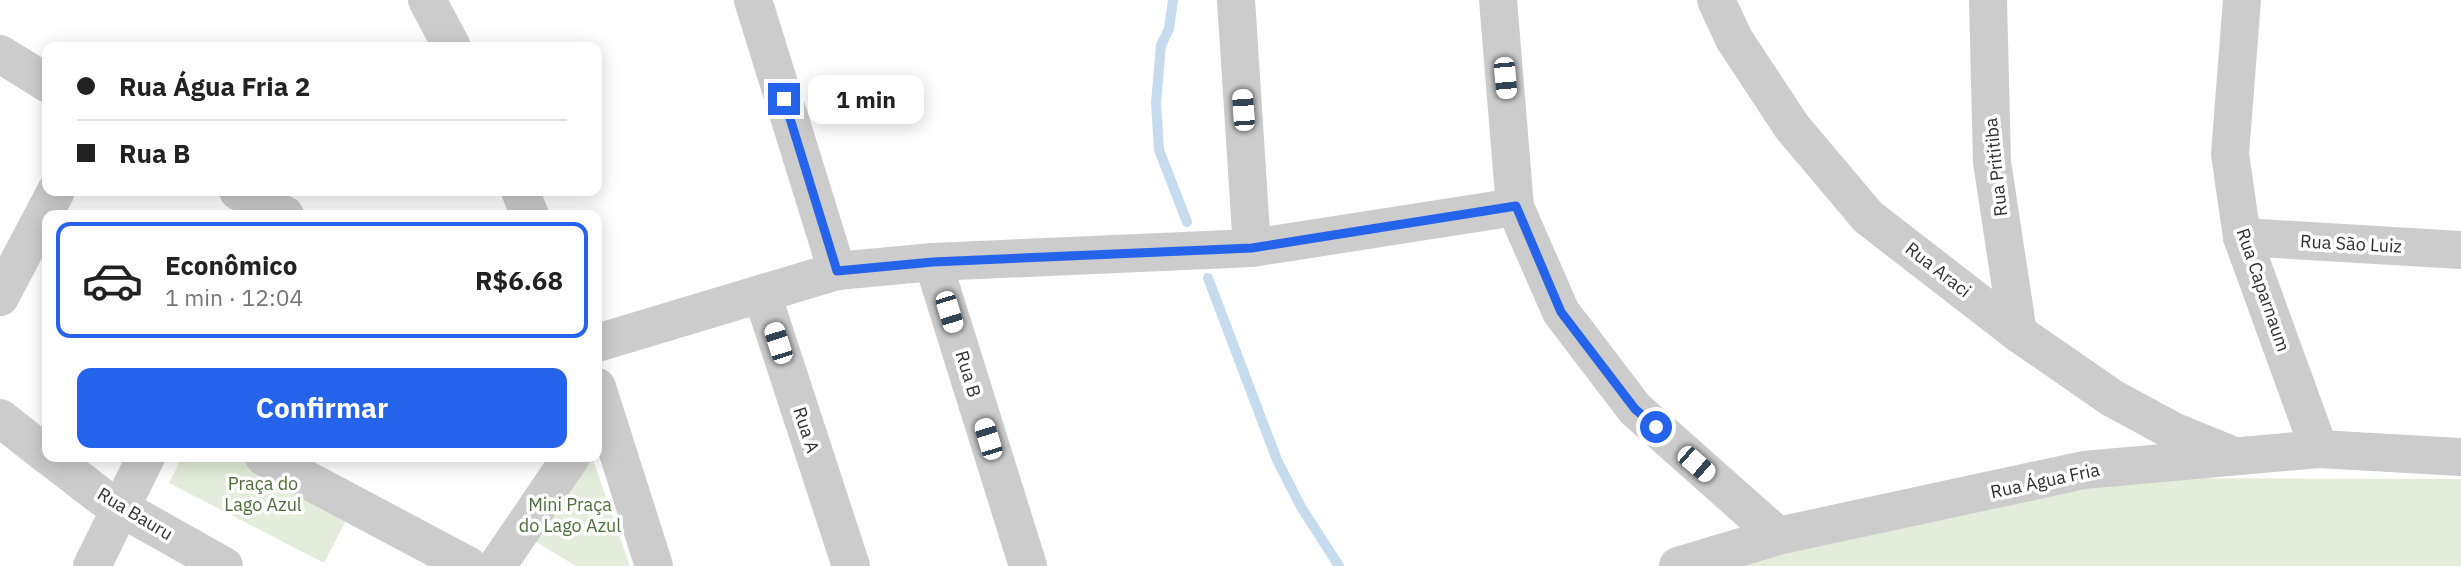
<!DOCTYPE html>
<html lang="pt">
<head>
<meta charset="utf-8">
<style>
	body { margin:0; font-family:"IBM Plex Sans",sans-serif; background:#f2f2f2; color:#222; height:100vh; display:flex; flex-direction:column; font-size:26px; white-space:nowrap }
	* { box-sizing:border-box; margin:0 }
	p { font-size:23px; color:#767676 }
	.icon { flex:none; width:38px; height:38px; fill:none; stroke:currentColor; stroke-width:2; stroke-linecap:round; stroke-linejoin:round }
	.map { position:relative; flex:1; overflow:hidden }
	.sheet { position:absolute; left:42px; top:210px; width:560px; height:252px; display:flex; flex-direction:column; background:#fff; border-radius:14px; box-shadow:0 4px 18px #0003 }
	.sheet>* { flex:none }
	.hud { position:absolute; left:42px; top:42px; width:560px; height:154px; border-radius:14px; box-shadow:0 4px 18px #0003; display:grid; align-content:center; height:154px; padding:0 35px; background:#fff }
	.end { position:absolute; width:32px; height:32px; margin:-16px; border:9px solid #2563eb; background:#fff; box-shadow:0 0 0 4px #fff }
	.from { border-radius:50% }
	.bubble { position:absolute; height:49px; border-radius:14px; background:#fff; box-shadow:0 4px 18px #0003; font-size:23px; font-weight:800; line-height:49px; text-align:center }
	.car { position:absolute; width:21px; height:42px; margin:-21px -10px; border-radius:9px; box-shadow:0 0 5px 2px #0007; background:linear-gradient(#fff 24%,#345 0 40%,#fff 0 76%,#345 0 86%,#fff 0) }
	.hud b { display:flex; align-items:center; gap:24px; height:66px; font-size:26px }
	.hud b+b { border-top:2px solid #e0e0e0 }
	.hud i { width:18px; height:18px; background:#222 }
	ul { padding:12px 0 0; list-style:none }
	li { display:flex; align-items:center; gap:21px; height:116px; margin:0 14px 10px; padding:0 21px; border:4px solid transparent; border-radius:14px }
	li div { flex:1 }
	li b { display:block; font-size:26px }
	li em { font-style:normal; font-weight:800 }
	li.current { border-color:#2563eb }
	li>.icon { width:63px; height:63px; stroke-width:1.5 }
	.button { display:flex; gap:14px; margin-top:auto; padding:14px 35px }
	.button a { flex:1; height:80px; border-radius:14px; background:#2563eb; color:#fff; font-size:28px; font-weight:800; line-height:80px; text-align:center }
	.map>svg:first-child { display:block }
	.green { fill:#e4eddb }
	.lines { fill:none; stroke-linecap:round; stroke-linejoin:round }
	.stream { stroke:#c6dcee; stroke-width:10 }
	.minor { stroke:#ccc; stroke-width:38 }
	.route { stroke:#2563eb; stroke-width:9 }
	.labels { text-anchor:middle; stroke-width:7; stroke-linejoin:round; paint-order:stroke }
	.street-label { font-size:18px; fill:#2f2f2f; stroke:#fff }
	.park-label { font-size:18px; fill:#4d6e39; stroke:#fff }
</style>
</head>
<body>
<div class="map">
<svg width="2461" height="566" viewBox="0 0 2461 566">
	<rect width="100%" height="100%" fill="#fff"/>
	<g class="green">
		<path d="M 182,457 L 264,457 L 354,505 L 324,563 L 169,483 Z"/>
		<path d="M 558,457 L 592,457 L 630,566 L 576,566 L 516,530 Z"/>
		<path d="M 2124,478 L 2461,479 L 2461,566 L 1724,566 Z"/>
	</g>
	<g class="lines">
		<g class="stream">
			<path d="M 1173,0 L 1169,29 L 1161,45 L 1156,103 L 1159,150 L 1187,222"/>
			<path d="M 1208,278 L 1277,460 L 1301,507 L 1339,566"/>
		</g>
		<g class="minor">
			<path d="M 427,0 L 452,47"/>
			<path d="M 753,0 L 837,271"/>
			<path d="M 1236,0 L 1252,248"/>
			<path d="M 1498,0 L 1515,207 L 1561,312 L 1635,409 L 1778,536"/>
			<path d="M 1716,0 L 1734,39 L 1792,127 L 1868,217 L 2018,333 L 2112,398 L 2173,431 L 2227,453"/>
			<path d="M 1988,0 L 1992,162 L 2018,333"/>
			<path d="M 2242,0 L 2230,154 L 2242,237 L 2319,449"/>
			<path d="M 0,54 L 47,83"/>
			<path d="M 238,191 L 285,215"/>
			<path d="M 520,191 L 530,215"/>
			<path d="M 2242,237 L 2461,250"/>
			<path d="M 933,262 L 1028,566"/>
			<path d="M 762,294 L 851,566"/>
			<path d="M 0,297 L 56,191"/>
			<path d="M 597,343 L 837,271 L 933,262 L 1252,248 L 1515,207"/>
			<path d="M 597,387 L 654,566"/>
			<path d="M 0,418 L 47,455"/>
			<path d="M 50,457 L 103,498 L 224,566"/>
			<path d="M 264,457 L 469,566"/>
			<path d="M 92,566 L 146,457"/>
			<path d="M 497,566 L 571,457"/>
			<path d="M 1678,566 L 1778,536 L 2084,470 L 2319,449 L 2461,457"/>
		</g>
	</g>
	<g class="lines">
		<path class="route" d="M 784,99 L 837,271 L 933,262 L 1252,248 L 1516,206 L 1561,312 L 1635,409 L 1656,427"/>
	</g>
	<g class="labels">
		<g class="street-label">
			<text transform="translate(1996 167) rotate(-96)" y="6">Rua Prititiba</text>
			<text transform="translate(2351 244) rotate(3)" y="6">Rua São Luiz</text>
			<text transform="translate(1938 270) rotate(38)" y="6">Rua Araci</text>
			<text transform="translate(2263 290) rotate(71)" y="6">Rua Caparnaum</text>
			<text transform="translate(968 374) rotate(73)" y="6">Rua B</text>
			<text transform="translate(806 430) rotate(72)" y="6">Rua A</text>
			<text transform="translate(2045 481) rotate(-12)" y="6">Rua Água Fria</text>
			<text transform="translate(135 514) rotate(31)" y="6">Rua Bauru</text>
		</g>
		<g class="park-label">
			<text x="263" y="490">Praça do<tspan x="263" dy="21">Lago Azul</tspan></text>
			<text x="570" y="511">Mini Praça<tspan x="570" dy="21">do Lago Azul</tspan></text>
		</g>
	</g>
</svg>
<i class="end from" style="left:1656px;top:427px"></i>
<i class="end" style="left:784px;top:99px"></i>
<div class="bubble" style="left:808px;top:75px;width:116px">1 min</div>
<i class="car" style="left:1505px;top:78px;rotate:175deg"></i>
<i class="car" style="left:1243px;top:110px;rotate:356deg"></i>
<i class="car" style="left:949px;top:312px;rotate:163deg"></i>
<i class="car" style="left:778px;top:343px;rotate:342deg"></i>
<i class="car" style="left:988px;top:439px;rotate:343deg"></i>
<i class="car" style="left:1696px;top:464px;rotate:131deg"></i>
<div class="hud">
<b><i class="from"></i>Rua Água Fria 2</b>
<b><i></i>Rua B</b>
</div>
<section class="sheet">
<ul>
<li class="current"><svg class="icon" aria-label="car" viewBox="0 0 24 24"><path d="M5 17H2v-5l4-1 3-4h7l3 4 3 1v5h-3M9 17h6M6 11h13"/><circle cx="7" cy="17" r="2"/><circle cx="17" cy="17" r="2"/></svg><div><b>Econômico</b><p>1 min · 12:04</p></div><em>R$6.68</em></li>
</ul>
<div class="button"><a>Confirmar</a></div>
</section>
</div>
</body>
</html>
